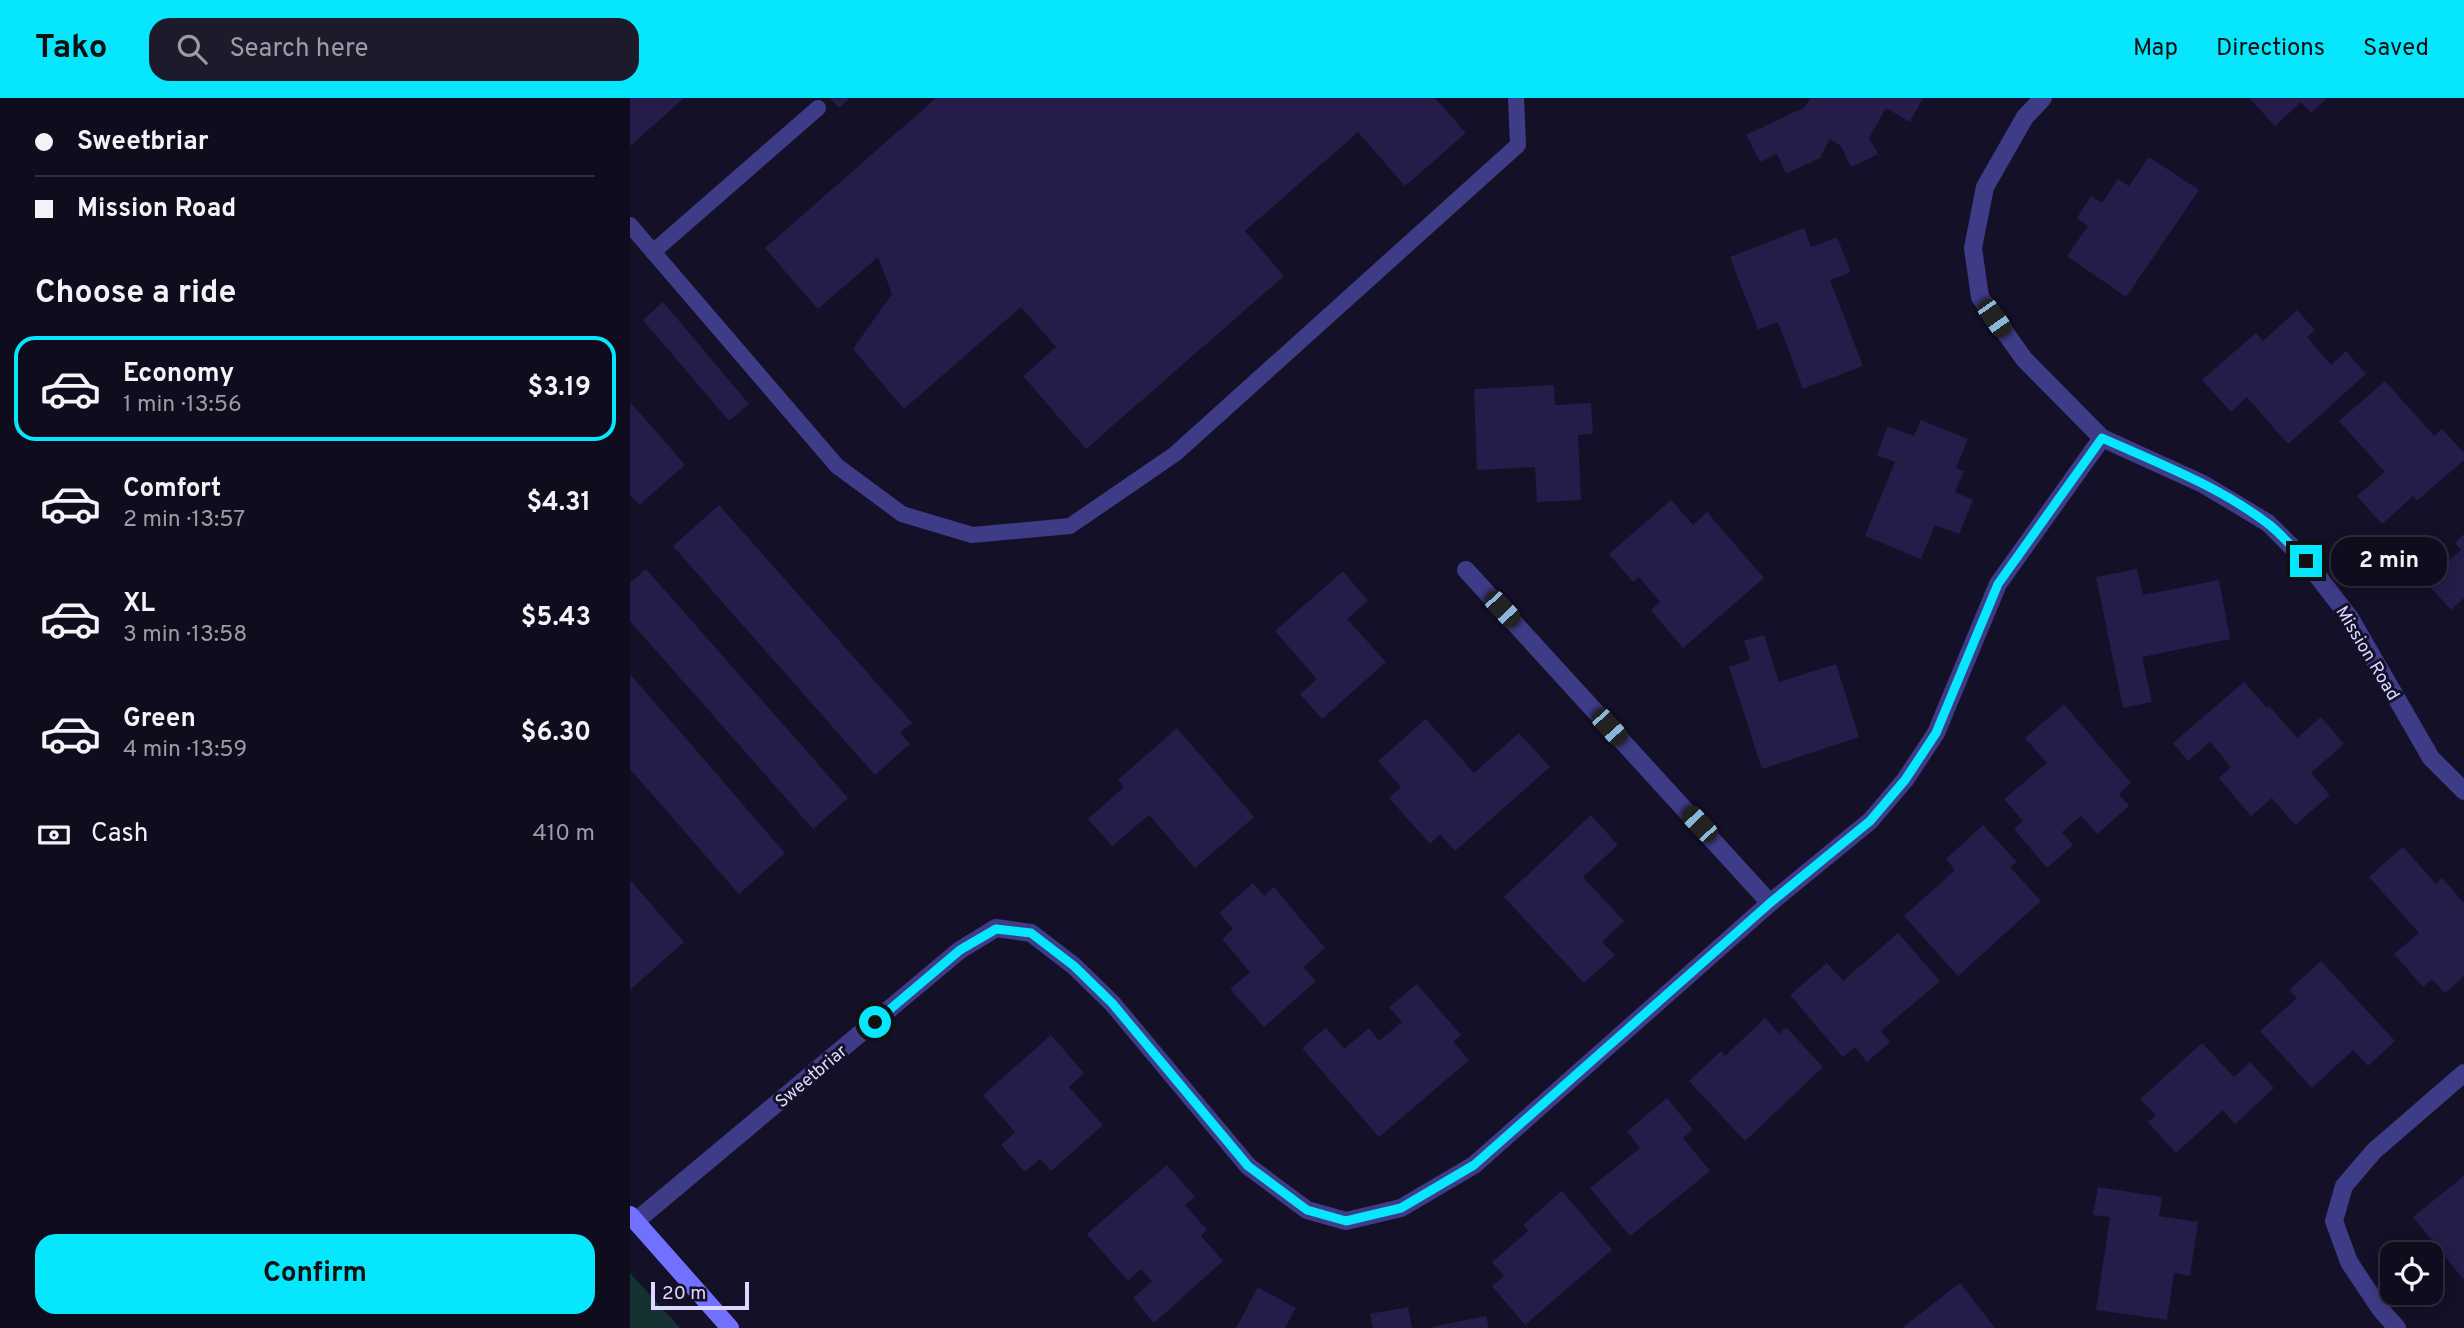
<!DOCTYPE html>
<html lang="en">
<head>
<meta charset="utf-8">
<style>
	body { margin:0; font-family:Overpass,sans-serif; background:#1d1a2b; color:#f1f3f6; height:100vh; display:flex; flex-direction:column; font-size:26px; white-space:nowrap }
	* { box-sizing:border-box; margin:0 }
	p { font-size:23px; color:#9b9ba4 }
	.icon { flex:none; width:38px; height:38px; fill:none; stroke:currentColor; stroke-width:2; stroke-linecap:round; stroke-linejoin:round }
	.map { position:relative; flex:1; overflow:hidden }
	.details { display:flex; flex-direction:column; background:#0f0c1e; width:630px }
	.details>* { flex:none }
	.banner { display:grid; align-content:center; height:154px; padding:0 35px; background:#0f0c1e }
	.fabs { position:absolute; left:1750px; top:1144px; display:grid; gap:14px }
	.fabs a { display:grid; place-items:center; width:63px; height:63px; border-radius:14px; background:#0f0c1e; box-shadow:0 4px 18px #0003,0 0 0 2px #2f2c3c; font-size:35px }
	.scale { position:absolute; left:21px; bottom:18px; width:98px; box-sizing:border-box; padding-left:7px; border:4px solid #dcd8ff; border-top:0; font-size:19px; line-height:24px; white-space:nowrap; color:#dcd8ff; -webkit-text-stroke:5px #141028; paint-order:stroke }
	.end { position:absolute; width:32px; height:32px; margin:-16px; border:9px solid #06e6fd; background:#111; box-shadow:0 0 0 4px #111 }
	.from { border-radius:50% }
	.bubble { position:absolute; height:49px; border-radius:21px; background:#0f0c1e; box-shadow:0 4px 18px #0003,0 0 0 2px #2f2c3c; font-size:23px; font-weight:700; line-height:49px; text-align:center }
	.car { position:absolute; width:21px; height:42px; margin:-21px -10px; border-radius:9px; box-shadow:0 0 5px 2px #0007; background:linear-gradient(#222 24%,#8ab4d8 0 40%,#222 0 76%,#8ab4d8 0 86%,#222 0) }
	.banner b { display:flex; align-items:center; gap:24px; height:66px; font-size:26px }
	.banner b+b { border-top:2px solid #2f2c3c }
	.banner i { width:18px; height:18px; background:#f1f3f6 }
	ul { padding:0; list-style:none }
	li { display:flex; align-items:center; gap:21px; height:105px; margin:0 14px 10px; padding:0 21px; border:4px solid transparent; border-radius:21px }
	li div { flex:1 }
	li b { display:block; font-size:26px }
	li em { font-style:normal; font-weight:700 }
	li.active { border-color:#06e6fd }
	li>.icon { width:63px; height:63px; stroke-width:1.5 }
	h2 { padding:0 35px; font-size:32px; line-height:84px }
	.pay { display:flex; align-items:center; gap:18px; height:77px; padding:0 35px; font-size:26px }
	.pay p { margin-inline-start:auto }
	.button { display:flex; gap:14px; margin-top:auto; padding:14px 35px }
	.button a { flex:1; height:80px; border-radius:21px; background:#06e6fd; color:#111; font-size:28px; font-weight:700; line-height:80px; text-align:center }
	header { display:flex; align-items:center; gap:42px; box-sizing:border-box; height:98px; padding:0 35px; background:#06e6fd; color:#111 }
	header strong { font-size:33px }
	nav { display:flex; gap:38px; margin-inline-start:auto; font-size:24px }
	.search { width:490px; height:63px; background:#1d1a2b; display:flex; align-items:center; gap:18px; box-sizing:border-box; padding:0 24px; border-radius:21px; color:#9b9ba4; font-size:26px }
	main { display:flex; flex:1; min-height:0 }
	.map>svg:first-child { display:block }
	.green { fill:#133231 }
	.building { fill:#251c49 }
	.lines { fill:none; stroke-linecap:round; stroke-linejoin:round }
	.lane { stroke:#3e3c87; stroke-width:16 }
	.street { stroke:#3e3c87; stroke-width:18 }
	.secondary { stroke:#7270fe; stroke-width:18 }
	.route { stroke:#06e6fd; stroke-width:9 }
	.labels { text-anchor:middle; stroke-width:6; stroke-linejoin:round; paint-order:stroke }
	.street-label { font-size:18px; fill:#dcd8ff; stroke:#141028 }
</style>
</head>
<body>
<header>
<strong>Tako</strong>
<div class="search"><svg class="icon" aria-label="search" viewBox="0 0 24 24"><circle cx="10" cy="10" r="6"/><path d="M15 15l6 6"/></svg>Search here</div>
<nav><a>Map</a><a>Directions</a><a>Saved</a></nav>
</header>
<main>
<section class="details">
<div class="banner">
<b><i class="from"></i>Sweetbriar</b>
<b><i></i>Mission Road</b>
</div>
<h2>Choose a ride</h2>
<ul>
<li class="active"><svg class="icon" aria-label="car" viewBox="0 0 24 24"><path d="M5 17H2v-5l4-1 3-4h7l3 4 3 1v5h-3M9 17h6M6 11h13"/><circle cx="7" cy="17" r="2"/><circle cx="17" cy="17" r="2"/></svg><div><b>Economy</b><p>1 min · 13:56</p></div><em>$3.19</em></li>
<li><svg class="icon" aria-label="car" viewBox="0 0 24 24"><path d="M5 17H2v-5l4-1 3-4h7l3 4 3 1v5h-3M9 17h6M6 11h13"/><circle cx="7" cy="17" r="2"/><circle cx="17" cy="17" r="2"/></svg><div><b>Comfort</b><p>2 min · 13:57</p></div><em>$4.31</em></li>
<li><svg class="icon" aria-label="car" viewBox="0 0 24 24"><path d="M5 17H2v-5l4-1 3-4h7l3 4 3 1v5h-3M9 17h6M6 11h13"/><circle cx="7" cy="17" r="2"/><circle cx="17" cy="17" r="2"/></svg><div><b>XL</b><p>3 min · 13:58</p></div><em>$5.43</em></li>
<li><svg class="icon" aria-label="car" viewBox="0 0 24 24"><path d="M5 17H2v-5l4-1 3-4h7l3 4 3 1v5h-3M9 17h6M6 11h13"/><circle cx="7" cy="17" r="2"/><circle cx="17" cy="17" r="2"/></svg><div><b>Green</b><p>4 min · 13:59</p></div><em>$6.30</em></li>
</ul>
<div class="pay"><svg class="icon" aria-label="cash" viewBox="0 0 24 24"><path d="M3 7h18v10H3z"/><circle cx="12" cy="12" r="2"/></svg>Cash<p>410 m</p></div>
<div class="button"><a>Confirm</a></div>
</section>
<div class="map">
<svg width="1834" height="1230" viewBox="0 0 1834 1230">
	<rect width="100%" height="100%" fill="#141028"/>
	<path class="green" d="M 0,1175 L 50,1230 L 0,1230 Z"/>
	<g class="building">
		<path d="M 0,0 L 54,0 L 0,48 Z"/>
		<path d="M 200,0 L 220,0 L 209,10 Z"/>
		<path d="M 306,0 L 805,0 L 836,35 L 775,88 L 728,34 L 615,133 L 654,178 L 456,351 L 393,278 L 426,249 L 391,209 L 274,311 L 223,251 L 262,196 L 248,159 L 188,211 L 135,150 Z"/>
		<path d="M 1180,0 L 1293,0 L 1280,24 L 1256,10 L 1239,40 L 1248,56 L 1221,69 L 1211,48 L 1200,41 L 1190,60 L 1156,76 L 1147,56 L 1130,64 L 1116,37 L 1175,9 Z"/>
		<path d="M 1619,0 L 1697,0 L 1681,15 L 1671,4 L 1645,28 Z"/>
		<path d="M 1519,59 L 1569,92 L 1496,199 L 1437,158 L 1458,128 L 1447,120 L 1461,98 L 1472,105 L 1488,81 L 1499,88 Z"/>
		<path d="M 1174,130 L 1181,149 L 1207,139 L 1221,174 L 1200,182 L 1233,268 L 1173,291 L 1148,224 L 1128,232 L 1100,159 Z"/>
		<path d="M 33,204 L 119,306 L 99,323 L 13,222 Z"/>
		<path d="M 1667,212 L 1685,232 L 1677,239 L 1701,267 L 1716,253 L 1736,276 L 1658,346 L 1617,299 L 1601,314 L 1572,282 L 1626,235 L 1633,243 Z"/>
		<path d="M 1755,283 L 1804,338 L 1812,331 L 1834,355 L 1834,362 L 1787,403 L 1783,398 L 1752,426 L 1727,398 L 1755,374 L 1709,323 Z"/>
		<path d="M 924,287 L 925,307 L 961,305 L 963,336 L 948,337 L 951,402 L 907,404 L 905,369 L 847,372 L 844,291 Z"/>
		<path d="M 0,304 L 55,367 L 9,407 L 0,397 Z"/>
		<path d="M 1291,322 L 1338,341 L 1326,370 L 1334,373 L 1325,394 L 1343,402 L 1329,436 L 1305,427 L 1291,461 L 1235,438 L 1265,364 L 1247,357 L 1258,328 L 1284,338 Z"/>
		<path d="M 1041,402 L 1063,427 L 1077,414 L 1134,480 L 1053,550 L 1021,512 L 1030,504 L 1009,479 L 1003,484 L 979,456 Z"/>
		<path d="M 89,407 L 282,625 L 270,635 L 280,646 L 245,677 L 43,448 Z"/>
		<path d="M 1834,436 L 1834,500 L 1821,512 L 1795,483 L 1831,452 L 1825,445 Z"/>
		<path d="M 16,471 L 218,700 L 183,731 L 0,523 L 0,485 Z"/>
		<path d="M 1507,471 L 1513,497 L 1589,482 L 1600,541 L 1512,559 L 1522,604 L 1493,610 L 1466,479 Z"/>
		<path d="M 713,473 L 738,503 L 717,521 L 756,564 L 692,621 L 670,596 L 687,581 L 645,533 Z"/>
		<path d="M 1134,537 L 1149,584 L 1206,566 L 1229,639 L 1132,671 L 1099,569 L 1120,562 L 1114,543 Z"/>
		<path d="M 0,576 L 155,755 L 109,796 L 0,671 Z"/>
		<path d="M 1614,584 L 1637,610 L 1639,608 L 1667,640 L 1691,619 L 1714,646 L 1681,675 L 1700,697 L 1665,727 L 1642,700 L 1621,718 L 1589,680 L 1601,669 L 1580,644 L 1558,663 L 1543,645 Z"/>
		<path d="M 1434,606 L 1501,685 L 1489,696 L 1499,708 L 1467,736 L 1451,718 L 1432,734 L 1443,747 L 1417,770 L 1384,731 L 1393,723 L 1374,701 L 1417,665 L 1395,640 Z"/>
		<path d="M 796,621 L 844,675 L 889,635 L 920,669 L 825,753 L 810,736 L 800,746 L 759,700 L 771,689 L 748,663 Z"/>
		<path d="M 547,630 L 624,719 L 565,770 L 519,717 L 482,748 L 458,721 L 494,689 L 488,682 Z"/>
		<path d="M 961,717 L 988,747 L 953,779 L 994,823 L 972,844 L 985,857 L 954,885 L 874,799 Z"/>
		<path d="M 1353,727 L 1387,764 L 1380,769 L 1411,803 L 1328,878 L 1274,818 L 1325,772 L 1316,761 Z"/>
		<path d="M 1773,749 L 1806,786 L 1812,780 L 1834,805 L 1834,878 L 1815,895 L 1802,881 L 1793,889 L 1764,856 L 1789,835 L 1739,779 Z"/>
		<path d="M 0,782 L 54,844 L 0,892 Z"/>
		<path d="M 623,785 L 634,798 L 644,789 L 695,850 L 673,869 L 686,883 L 634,929 L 600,891 L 620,874 L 592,841 L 603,831 L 589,815 Z"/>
		<path d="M 1268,835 L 1310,883 L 1251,933 L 1260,944 L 1237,964 L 1225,949 L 1213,959 L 1160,897 L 1197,865 L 1213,883 Z"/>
		<path d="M 1691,863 L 1765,943 L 1738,968 L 1723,952 L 1682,990 L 1630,933 L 1667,900 L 1659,892 Z"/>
		<path d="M 787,886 L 831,937 L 823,944 L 839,962 L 749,1039 L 672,950 L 696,930 L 714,951 L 739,930 L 749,943 L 772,924 L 759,909 Z"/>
		<path d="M 1135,920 L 1149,936 L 1156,929 L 1193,969 L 1115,1043 L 1059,983 L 1091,953 L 1095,958 Z"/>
		<path d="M 421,937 L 454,975 L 439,989 L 473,1027 L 421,1073 L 410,1061 L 395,1074 L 371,1047 L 385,1034 L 353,997 Z"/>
		<path d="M 1572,945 L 1604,979 L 1620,964 L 1644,990 L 1605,1026 L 1593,1012 L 1546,1055 L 1518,1024 L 1526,1017 L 1510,1001 Z"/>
		<path d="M 1037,1000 L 1063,1032 L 1053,1040 L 1080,1073 L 1000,1138 L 960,1090 L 1010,1050 L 997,1033 Z"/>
		<path d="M 537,1067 L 565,1099 L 555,1107 L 577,1132 L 571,1138 L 593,1163 L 524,1225 L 503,1200 L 522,1183 L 511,1171 L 498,1183 L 457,1136 Z"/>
		<path d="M 1834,1078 L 1834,1182 L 1783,1119 Z"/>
		<path d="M 1468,1089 L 1532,1099 L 1529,1118 L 1568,1124 L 1560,1178 L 1544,1175 L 1537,1222 L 1466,1212 L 1480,1119 L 1463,1117 Z"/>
		<path d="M 932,1093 L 982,1152 L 895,1227 L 862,1188 L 874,1178 L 862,1164 L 898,1133 L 893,1127 Z"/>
		<path d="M 1330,1185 L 1365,1230 L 1272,1230 Z"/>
		<path d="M 628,1189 L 666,1210 L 655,1230 L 606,1230 Z"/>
		<path d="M 778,1209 L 782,1230 L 743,1230 L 740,1216 Z"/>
		<path d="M 856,1218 L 859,1230 L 802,1230 L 801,1229 Z"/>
	</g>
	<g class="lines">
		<g class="lane">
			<path d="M 0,127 L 207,368 L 272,416 L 342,437 L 440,428 L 545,356 L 888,47 L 886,0"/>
			<path d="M 23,154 L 188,10"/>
		</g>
		<g class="street">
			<path d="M 1413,0 L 1395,19 L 1355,89 L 1343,150 L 1350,199 L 1394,261 L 1472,340 L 1573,386 L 1638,425 L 1676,463 L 1720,520 L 1801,660 L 1834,693"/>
			<path d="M 836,472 L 1140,805"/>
			<path d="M 6,1123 L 330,852 L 366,830 L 401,835 L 444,868 L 482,905 L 618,1068 L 677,1112 L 716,1123 L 771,1110 L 844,1067 L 1140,805 L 1240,723 L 1275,682 L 1306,635 L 1368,486 L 1472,340"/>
			<path d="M 1767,1230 L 1751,1212 L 1719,1164 L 1704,1123 L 1714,1088 L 1744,1053 L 1834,975"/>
		</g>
		<path class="secondary" d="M 0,1117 L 100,1230"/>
	</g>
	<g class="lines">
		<path class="route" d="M 245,924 L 330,852 L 366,831 L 401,835 L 444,868 L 482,905 L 618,1068 L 677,1112 L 716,1123 L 771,1110 L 844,1067 L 1140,805 L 1240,723 L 1275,682 L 1306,635 L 1368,486 L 1472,340 C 1528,365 1588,388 1637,425 C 1651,435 1663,451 1676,463"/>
	</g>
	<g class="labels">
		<g class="street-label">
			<text transform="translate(1738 555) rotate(59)" y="6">Mission Road</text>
			<text transform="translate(181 978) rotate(-40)" y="6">Sweetbriar</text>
		</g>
	</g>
</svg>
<div class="fabs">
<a><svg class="icon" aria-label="locate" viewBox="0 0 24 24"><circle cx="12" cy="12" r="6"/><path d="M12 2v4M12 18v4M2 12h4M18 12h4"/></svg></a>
</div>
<div class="scale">20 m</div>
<i class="end from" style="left:245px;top:924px"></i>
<i class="end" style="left:1676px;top:463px"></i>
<div class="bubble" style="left:1701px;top:439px;width:116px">2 min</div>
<i class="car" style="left:1364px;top:220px;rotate:145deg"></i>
<i class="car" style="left:872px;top:511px;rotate:137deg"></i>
<i class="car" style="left:979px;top:629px;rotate:138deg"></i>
<i class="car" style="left:1069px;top:726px;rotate:317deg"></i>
</div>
</main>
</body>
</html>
